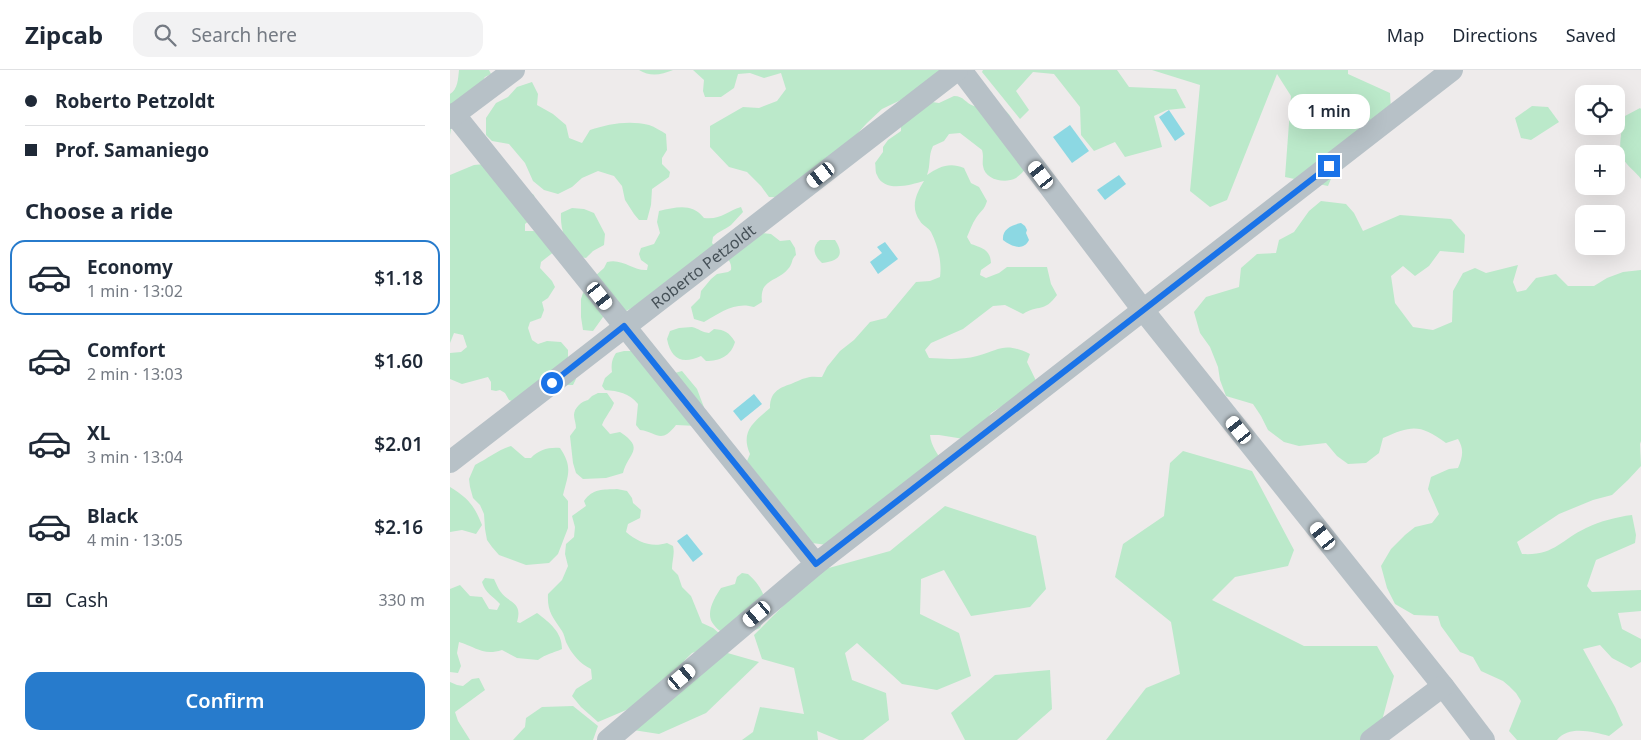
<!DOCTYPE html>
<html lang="en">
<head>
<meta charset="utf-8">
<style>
	body { margin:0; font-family:"Noto Sans",sans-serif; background:#f2f2f3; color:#1f2937; height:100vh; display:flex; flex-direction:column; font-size:19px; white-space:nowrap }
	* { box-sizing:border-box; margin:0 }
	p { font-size:16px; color:#747a83 }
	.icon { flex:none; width:28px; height:28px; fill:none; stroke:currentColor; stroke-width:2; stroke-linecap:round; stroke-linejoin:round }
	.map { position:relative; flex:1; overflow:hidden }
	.drawer { display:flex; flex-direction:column; background:#fff; width:450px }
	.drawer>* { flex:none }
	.hud { display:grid; align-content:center; height:110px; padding:0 25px; background:#fff }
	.fabs { position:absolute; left:1125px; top:15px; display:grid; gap:10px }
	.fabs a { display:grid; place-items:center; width:50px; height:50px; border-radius:10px; background:#fff; box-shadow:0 5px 20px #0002; font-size:25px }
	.end { position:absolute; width:22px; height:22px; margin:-11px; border:6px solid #1a73e8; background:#fff; box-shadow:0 0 0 2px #fff }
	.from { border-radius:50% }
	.bubble { position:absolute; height:35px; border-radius:15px; background:#fff; box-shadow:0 5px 20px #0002; font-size:16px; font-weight:600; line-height:35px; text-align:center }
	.car { position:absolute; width:15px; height:30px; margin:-15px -8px; border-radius:6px; box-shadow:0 0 4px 1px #0007; background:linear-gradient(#fff 24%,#345 0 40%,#fff 0 76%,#345 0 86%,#fff 0) }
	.hud b { display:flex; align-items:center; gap:18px; height:48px; font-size:19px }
	.hud b+b { border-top:1px solid #e0e1e3 }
	.hud i { width:12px; height:12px; background:#1f2937 }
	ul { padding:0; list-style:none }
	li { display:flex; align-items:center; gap:15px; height:75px; margin:0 10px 8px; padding:0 15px; border:2px solid transparent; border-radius:15px }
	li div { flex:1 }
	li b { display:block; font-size:19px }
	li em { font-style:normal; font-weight:600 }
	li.active { border-color:#277bcc }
	li>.icon { width:45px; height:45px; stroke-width:1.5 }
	h2 { padding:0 25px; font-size:22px; line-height:60px }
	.pay { display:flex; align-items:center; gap:12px; height:55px; padding:0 25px; font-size:19px }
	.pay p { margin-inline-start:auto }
	.cta { display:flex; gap:10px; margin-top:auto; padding:10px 25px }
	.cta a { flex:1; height:58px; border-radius:15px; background:#277bcc; color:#fff; font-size:20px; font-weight:600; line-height:58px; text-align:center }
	header { display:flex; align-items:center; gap:30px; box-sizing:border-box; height:70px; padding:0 25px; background:#fff; border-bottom:1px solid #e0e1e3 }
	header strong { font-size:24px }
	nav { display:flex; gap:28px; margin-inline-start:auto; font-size:18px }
	.search { width:350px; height:45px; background:#f2f2f3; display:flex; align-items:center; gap:12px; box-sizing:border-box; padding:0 18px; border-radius:15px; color:#747a83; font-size:19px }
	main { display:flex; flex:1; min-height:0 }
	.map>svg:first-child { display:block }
	.green { fill:#bbe9ca }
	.water { fill:#8cd8e3 }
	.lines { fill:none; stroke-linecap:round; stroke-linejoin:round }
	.minor { stroke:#b7c1c7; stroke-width:22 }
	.route { stroke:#1a73e8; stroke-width:6 }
	.labels { text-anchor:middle; stroke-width:4; stroke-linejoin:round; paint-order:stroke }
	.street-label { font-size:16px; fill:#455057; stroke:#fff }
</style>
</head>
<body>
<header>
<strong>Zipcab</strong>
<div class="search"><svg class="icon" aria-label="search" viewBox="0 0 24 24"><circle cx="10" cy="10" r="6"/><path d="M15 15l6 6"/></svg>Search here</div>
<nav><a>Map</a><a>Directions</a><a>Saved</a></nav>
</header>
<main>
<section class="drawer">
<div class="hud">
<b><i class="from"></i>Roberto Petzoldt</b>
<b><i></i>Prof. Samaniego</b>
</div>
<h2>Choose a ride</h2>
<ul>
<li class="active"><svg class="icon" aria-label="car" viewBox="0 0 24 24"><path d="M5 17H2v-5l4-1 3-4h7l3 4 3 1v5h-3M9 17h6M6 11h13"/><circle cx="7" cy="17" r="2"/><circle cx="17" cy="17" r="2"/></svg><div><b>Economy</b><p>1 min · 13:02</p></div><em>$1.18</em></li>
<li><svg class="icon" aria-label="car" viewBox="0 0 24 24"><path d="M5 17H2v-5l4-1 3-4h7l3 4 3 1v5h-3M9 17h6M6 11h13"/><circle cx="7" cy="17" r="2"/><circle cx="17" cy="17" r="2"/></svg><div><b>Comfort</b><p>2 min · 13:03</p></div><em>$1.60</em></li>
<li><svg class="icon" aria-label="car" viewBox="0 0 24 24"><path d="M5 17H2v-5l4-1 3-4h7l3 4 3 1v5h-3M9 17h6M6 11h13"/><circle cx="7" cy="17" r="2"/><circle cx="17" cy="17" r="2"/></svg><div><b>XL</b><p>3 min · 13:04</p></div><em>$2.01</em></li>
<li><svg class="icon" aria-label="car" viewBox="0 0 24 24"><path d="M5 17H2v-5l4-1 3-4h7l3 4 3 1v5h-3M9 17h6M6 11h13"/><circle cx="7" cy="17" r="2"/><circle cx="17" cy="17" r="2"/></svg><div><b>Black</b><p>4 min · 13:05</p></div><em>$2.16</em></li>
</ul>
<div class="pay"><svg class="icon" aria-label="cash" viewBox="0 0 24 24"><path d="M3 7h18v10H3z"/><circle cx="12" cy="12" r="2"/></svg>Cash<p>330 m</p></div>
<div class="cta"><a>Confirm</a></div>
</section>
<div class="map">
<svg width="1191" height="670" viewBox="0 0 1191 670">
	<rect width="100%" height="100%" fill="#eeebeb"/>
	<g class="green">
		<path d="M 9,0 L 39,0 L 41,4 L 35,7 L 1,59 L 0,65 L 0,24 C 8,19 8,9 9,0 Z"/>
		<path d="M 189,0 L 223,0 C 211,5 200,7 189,0 Z"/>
		<path d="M 243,0 L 493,0 L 457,27 L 432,39 L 417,53 L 349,128 L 319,127 L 311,116 L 297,102 L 279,97 L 260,77 L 260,56 L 293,37 L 309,38 L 327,31 L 336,19 L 331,3 L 314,8 L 300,3 L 288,4 L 284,18 L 271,27 L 255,27 L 253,21 L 254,10 Z"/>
		<path d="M 533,0 L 667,0 L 679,17 L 726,19 L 736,38 L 717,40 L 704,46 L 712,77 L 675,87 L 665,72 L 644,81 L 631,65 L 630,37 L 604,4 L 583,2 L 566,21 L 579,40 L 570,49 L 532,2 Z"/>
		<path d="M 702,0 L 898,0 L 898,4 L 940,23 L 941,40 L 898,68 L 878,116 L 835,107 L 841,26 L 827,4 L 777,130 L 760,137 L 740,121 L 750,15 Z"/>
		<path d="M 82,12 L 88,24 L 87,35 L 103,44 L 116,55 L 119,68 L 132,73 L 140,60 C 158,54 179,50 199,55 C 205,57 211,61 216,64 L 217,80 L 212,88 L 212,94 L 220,102 L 219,107 L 202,119 L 201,135 L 197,150 L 189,150 L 184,144 L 175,130 L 172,116 L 164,106 L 148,101 L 132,108 L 122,117 L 108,124 L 94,120 L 83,111 L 75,93 L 59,74 L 42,71 L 36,65 L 36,48 L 46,33 L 58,27 L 67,17 Z"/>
		<path d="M 504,26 C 514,26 515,33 524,36 C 532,38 543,34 551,38 C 568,45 572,80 577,97 C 574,101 570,105 566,108 C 555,114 535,110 533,96 C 532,91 534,87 532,80 L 510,63 L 499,64 L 494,71 L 483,76 C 478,86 481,95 477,105 C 489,97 499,92 514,98 L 521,113 L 529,117 L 537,131 C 534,141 531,140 526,148 C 522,154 520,160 517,167 L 521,174 C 532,178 540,179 541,193 L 531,200 L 530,205 L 536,208 L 549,203 L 557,197 L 597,197 L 601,214 L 607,225 C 594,243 589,234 573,244 L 555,235 L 543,236 L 513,259 L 481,273 L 475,280 L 479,288 C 495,289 512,290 527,286 C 551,279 555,272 580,284 L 577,292 L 590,319 L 554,335 L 541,343 L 531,359 L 514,369 L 489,365 L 480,365 C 481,377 488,383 493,394 L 377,475 L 362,473 L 297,391 L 300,384 C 290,361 304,352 320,338 C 320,323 328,318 341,314 C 346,312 351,309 356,308 C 361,306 367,307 372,307 L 377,297 L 390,281 L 404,270 L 420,252 L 436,248 L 466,212 L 480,211 L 490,207 C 492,192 488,176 481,162 C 478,157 472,155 470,151 C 460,137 466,124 474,111 C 460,115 434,123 427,105 C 425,102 426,97 425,93 L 433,82 L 433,77 L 438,70 L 451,61 L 451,50 L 482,32 L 489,33 Z"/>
		<path d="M 1082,36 L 1098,37 L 1109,52 L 1081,70 L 1071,68 L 1065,48 Z"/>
		<path d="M 1190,38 L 1191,39 L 1191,109 C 1186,102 1176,95 1172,87 C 1168,77 1172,56 1175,46 Z"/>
		<path d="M 35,94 L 84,125 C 87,136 85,147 75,154 L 75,161 L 84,161 L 105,181 L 91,192 L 90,198 L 102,211 L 105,217 L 98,228 L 92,232 L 94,240 L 91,248 L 80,252 L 78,258 L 82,270 L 88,274 L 97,271 L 111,272 L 118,280 L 118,289 L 124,298 L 126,309 L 123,315 L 114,315 L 70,334 L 59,330 L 55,323 L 50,320 L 46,321 L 41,320 L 41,312 L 38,307 L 12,314 L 0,309 L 0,283 L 11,282 L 17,277 L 13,265 L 4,263 L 0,273 L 0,105 L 24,95 Z"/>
		<path d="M 871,131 L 896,134 L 904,143 L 913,161 L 950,145 L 1001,149 L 1015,165 L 1014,183 L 990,181 L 979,196 L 965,206 L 953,196 L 941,206 L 945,233 L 963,257 L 983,260 L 1002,252 L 1003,221 L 1013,203 L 1025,198 L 1036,203 L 1068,195 L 1063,212 L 1067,222 L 1076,220 L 1086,208 L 1106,204 L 1118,216 L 1144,216 L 1157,208 L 1173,202 L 1191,200 L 1191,371 L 1190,374 L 1191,396 L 1178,410 L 1162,425 L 1143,430 L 1109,444 L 1067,472 L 1072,484 C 1104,486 1111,470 1136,458 C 1151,451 1166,447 1182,445 L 1186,465 L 1185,473 L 1146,490 L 1137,516 L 1142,522 L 1191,520 L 1191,541 L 1168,543 L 1172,559 L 1191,569 L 1191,592 L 1181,598 L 1162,588 L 1150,575 L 1133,579 L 1165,637 L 1173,655 L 1159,666 C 1143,662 1119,655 1107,670 L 1067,670 L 1059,661 L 1071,631 L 1066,623 L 1059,616 L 1053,611 L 1031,601 L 1023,587 L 1010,582 L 991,556 L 988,546 L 964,545 L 945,534 L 937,518 L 931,496 L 941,479 L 955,465 L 965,457 L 982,453 L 989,444 L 978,419 L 981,407 L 999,399 L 1008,398 C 1013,386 1014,379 1008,369 L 996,373 C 970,354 962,355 933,368 L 929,383 L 916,393 L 898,394 L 887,386 L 876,373 L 849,376 L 834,372 L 818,360 L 811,346 L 803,334 L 776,326 L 770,310 L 768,297 L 760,277 L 750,263 L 744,242 L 756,227 L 789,217 L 791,198 L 807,184 L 826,183 L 829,170 L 844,162 L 859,141 Z"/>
		<path d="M 291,137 L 293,142 C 289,146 285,151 281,155 C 274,160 269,161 263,167 L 262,173 L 268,180 L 207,225 L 174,242 L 158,240 L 143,261 L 133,260 L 131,247 L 131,229 L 133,223 L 144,214 L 144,207 L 154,198 L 157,192 C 173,188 183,201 197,200 L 198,195 L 191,190 L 189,184 L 191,178 L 204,174 L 210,163 L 207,152 L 209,141 C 227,137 242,133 254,148 C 271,150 277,141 291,137 Z"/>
		<path d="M 122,138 L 134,139 L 144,143 L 155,164 L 154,175 L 143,181 L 136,188 L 124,186 C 116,171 110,161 111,143 Z"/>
		<path d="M 311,163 L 321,164 L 330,171 L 340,170 L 345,178 L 346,185 C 341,189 343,194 338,199 C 327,212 309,209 312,232 L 304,237 C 286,231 269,243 254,252 L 244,249 L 241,237 L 250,228 L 251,221 L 261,209 L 267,204 L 278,202 L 281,200 C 282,194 279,190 275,186 Z"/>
		<path d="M 370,170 L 385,170 C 395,185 389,191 372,193 C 364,186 361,177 370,170 Z"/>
		<path d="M 242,257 C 250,259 251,262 259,263 L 264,259 C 275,260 279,262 285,272 C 281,286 270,291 256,291 L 251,286 C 232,295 221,289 217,269 L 220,261 L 229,258 Z"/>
		<path d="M 174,281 L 189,281 L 225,303 L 232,301 L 247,319 L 255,340 L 247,356 L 226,355 C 210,375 208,362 190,360 L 186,355 L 188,334 C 179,323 168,321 155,320 L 152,316 L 155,308 L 162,302 C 161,294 162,289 166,283 Z"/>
		<path d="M 148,323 L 157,323 L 164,333 C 161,341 155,347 152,355 L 160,364 L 170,362 C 196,379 178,383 173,403 L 156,408 L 133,409 L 126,403 L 123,393 L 120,366 L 126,358 C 126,353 124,349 124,345 C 124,338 132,331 138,330 L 142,326 Z"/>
		<path d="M 61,376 L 75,388 L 81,388 C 88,380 99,377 110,378 C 123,397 118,405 113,425 L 118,431 L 118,458 L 108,484 L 99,493 L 76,495 L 49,485 L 42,477 L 37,470 L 35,459 L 34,444 L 30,435 L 23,428 L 20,417 L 19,409 L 25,395 C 37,389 48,380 61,376 Z"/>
		<path d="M 733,381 L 802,401 L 844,480 L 838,496 L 785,507 L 762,530 L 854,576 L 927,576 L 944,606 L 930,658 L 914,670 L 656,670 L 696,618 L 730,604 L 721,552 L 665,507 L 673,474 L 714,446 L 720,393 Z"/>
		<path d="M 0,417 C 18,428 24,435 32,455 L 26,464 L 12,460 L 0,462 Z"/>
		<path d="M 167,419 L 177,421 L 182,428 L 183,433 L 191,440 L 190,448 L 178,454 L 176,462 C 188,472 201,478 217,473 L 223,476 C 225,484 222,490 222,499 L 228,505 L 232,517 L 241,526 L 252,553 L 263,558 L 270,564 L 259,577 L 242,583 L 234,591 L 230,603 L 188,635 L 148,652 L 131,637 L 122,626 L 126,619 L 142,609 L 141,599 C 130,594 121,583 116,572 C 115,569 114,564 112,561 C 103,547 97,542 98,524 L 112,510 L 118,496 L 115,484 L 116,474 L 124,467 L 125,457 L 122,446 L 136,436 L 134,431 C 143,418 153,420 167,419 Z"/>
		<path d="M 495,436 L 586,466 L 596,519 L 580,537 L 521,546 L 494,500 L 471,509 L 470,544 L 509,563 L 521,606 L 487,620 L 452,614 L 407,573 L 395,583 L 402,610 L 436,623 L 439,650 L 413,670 L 389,670 L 367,661 L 368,670 L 292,670 L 303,662 L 310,637 L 354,644 L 344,598 L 312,589 L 304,565 L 368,501 L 440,481 Z"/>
		<path d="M 292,503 L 298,504 C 316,520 320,536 310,558 L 303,561 L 273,563 C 270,561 266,558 264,555 C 254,544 265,527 271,518 L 285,514 L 287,507 Z"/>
		<path d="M 35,508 L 44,509 C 46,513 48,518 50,521 C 59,534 73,531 67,552 L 70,553 L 87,543 C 100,553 112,562 112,579 C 103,583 96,584 88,590 L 67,588 L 52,580 C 33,586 26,577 9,572 L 7,583 L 11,596 L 8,603 L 0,602 L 0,519 L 10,515 L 20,526 L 32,527 L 39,539 L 47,540 L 50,534 C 43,526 35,523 32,512 Z"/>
		<path d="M 274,582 L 309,592 L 256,643 L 209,664 L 183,660 Z"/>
		<path d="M 600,600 L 602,639 L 567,670 L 515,670 L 501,643 L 545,605 Z"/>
		<path d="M 29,608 L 35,620 L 5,642 L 8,651 L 20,670 L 0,670 L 0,612 L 7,615 L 13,616 L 22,609 Z"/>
		<path d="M 123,636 L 148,656 L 143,670 L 63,670 L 75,657 L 76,648 L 92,637 Z"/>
	</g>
	<g class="water">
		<path d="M 719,40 L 735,64 L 725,71 L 709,47 Z"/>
		<path d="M 620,55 L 639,81 L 622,93 L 603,67 Z"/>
		<path d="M 669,105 L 676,114 L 655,130 L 647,120 Z"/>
		<path d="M 571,153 L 575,156 L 577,160 L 576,163 L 579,170 C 573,182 561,176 553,170 C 552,159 562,155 571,153 Z"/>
		<path d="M 435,172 L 448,189 L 428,204 L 420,192 L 432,183 L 427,177 Z"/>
		<path d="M 304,324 L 312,334 L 291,351 L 283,341 Z"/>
		<path d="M 237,464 L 253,484 L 243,492 L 227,471 Z"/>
	</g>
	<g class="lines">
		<g class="minor">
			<path d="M 511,0 L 693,240 L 993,616 L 1034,670"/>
			<path d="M 4,44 L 366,494"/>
			<path d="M 0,48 L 64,0"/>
			<path id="s1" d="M 0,392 L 507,0"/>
			<path d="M 158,670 L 366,494 L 1002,0"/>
			<path d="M 921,670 L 993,616"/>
		</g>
	</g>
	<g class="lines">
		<path class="route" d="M 102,313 L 174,256 L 366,494 L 879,96"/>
	</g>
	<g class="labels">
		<g class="street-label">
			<text dy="6" stroke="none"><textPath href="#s1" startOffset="320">Roberto Petzoldt</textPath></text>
		</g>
	</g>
</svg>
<div class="fabs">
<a><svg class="icon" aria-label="locate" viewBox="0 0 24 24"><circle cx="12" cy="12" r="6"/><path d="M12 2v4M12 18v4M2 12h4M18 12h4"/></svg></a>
<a>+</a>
<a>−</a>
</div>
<i class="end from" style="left:102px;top:313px"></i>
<i class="end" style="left:879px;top:96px"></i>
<div class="bubble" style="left:838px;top:24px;width:82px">1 min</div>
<i class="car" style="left:371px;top:105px;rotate:232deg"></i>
<i class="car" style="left:591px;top:105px;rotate:323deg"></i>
<i class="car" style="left:150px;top:226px;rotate:141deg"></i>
<i class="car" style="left:789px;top:360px;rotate:321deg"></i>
<i class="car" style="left:873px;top:466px;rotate:322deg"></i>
<i class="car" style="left:307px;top:544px;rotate:230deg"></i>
<i class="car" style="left:232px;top:607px;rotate:50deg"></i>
</div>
</main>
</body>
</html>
